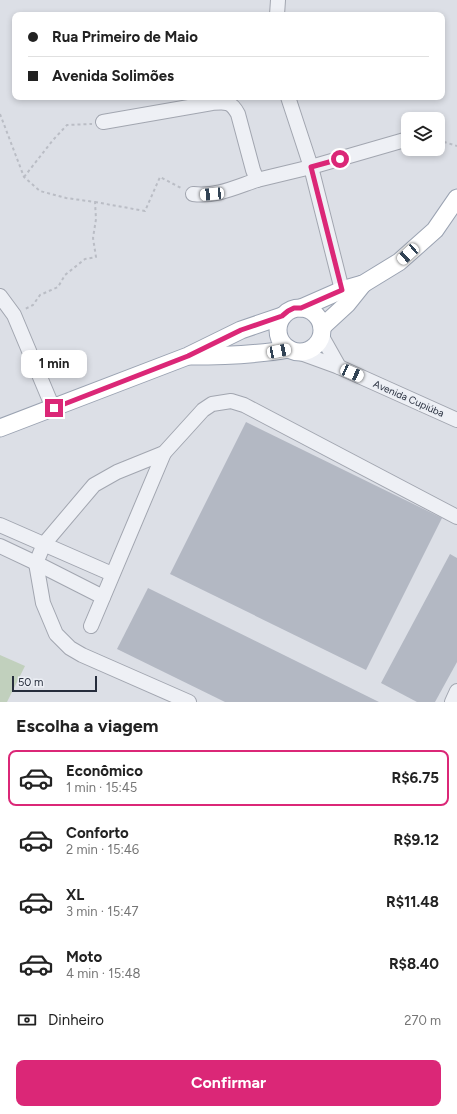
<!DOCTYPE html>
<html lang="pt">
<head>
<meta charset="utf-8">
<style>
	body { margin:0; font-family:Figtree,sans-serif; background:#f6f6f6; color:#222; height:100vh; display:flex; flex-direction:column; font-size:15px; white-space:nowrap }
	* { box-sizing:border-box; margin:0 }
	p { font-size:13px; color:#767676 }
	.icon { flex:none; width:22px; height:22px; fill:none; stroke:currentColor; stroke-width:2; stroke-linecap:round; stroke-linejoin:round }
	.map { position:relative; height:702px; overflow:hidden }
	.drawer { display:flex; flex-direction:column; background:#fff; flex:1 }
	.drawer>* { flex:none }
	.hud { position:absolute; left:12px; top:12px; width:433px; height:88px; border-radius:8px; box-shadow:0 2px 6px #0003; display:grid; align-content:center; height:88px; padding:0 16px; background:#fff }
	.buttons { position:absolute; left:401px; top:112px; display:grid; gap:8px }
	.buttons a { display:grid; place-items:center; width:44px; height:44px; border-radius:8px; background:#fff; box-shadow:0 2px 6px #0003; font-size:20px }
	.scale { position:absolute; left:12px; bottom:10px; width:85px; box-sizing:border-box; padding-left:4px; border:2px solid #262d3c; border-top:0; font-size:11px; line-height:14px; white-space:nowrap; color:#262d3c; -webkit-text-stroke:3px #ebeef4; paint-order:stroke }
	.end { position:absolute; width:18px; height:18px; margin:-9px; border:5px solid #db2777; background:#fff; box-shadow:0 0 0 2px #fff }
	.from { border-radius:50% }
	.bubble { position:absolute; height:28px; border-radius:8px; background:#fff; box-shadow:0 2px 6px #0003; font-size:13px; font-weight:700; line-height:28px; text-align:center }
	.car { position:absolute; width:12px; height:24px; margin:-12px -6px; border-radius:5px; box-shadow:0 0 3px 1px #0007; background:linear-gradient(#fff 24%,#345 0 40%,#fff 0 76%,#345 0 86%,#fff 0) }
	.hud b { display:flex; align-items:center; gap:14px; height:38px; font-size:15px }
	.hud b+b { border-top:1px solid #e0e0e0 }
	.hud i { width:10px; height:10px; background:#222 }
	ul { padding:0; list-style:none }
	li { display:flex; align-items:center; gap:12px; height:56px; margin:0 8px 6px; padding:0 8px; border:2px solid transparent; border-radius:8px }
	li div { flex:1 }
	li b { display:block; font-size:15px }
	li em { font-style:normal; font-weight:700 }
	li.selected { border-color:#db2777 }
	li>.icon { width:36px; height:36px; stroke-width:1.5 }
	h2 { padding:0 16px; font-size:18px; line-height:48px }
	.pay { display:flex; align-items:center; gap:10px; height:44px; padding:0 16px; font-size:15px }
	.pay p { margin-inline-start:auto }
	.action { display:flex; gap:8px; margin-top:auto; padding:8px 16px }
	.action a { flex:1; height:46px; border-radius:8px; background:#db2777; color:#fff; font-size:16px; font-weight:700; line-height:46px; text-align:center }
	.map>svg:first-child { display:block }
	.green { fill:#c1d0bd }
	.building { fill:#b3b8c3 }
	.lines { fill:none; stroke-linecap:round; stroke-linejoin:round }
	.minor-casing { stroke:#a2a6b0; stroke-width:16 }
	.major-casing { stroke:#9ba3b2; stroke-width:19 }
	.path { stroke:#babdc5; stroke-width:2; stroke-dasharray:3 3; stroke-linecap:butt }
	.minor { stroke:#eef0f5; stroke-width:14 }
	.major { stroke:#fff; stroke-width:17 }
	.route { stroke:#db2777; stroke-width:5 }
	.labels { text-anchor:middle; stroke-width:3; stroke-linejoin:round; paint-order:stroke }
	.street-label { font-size:10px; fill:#262d3c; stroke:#ebeef4 }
</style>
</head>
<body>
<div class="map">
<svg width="457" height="702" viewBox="0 0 457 702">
	<rect width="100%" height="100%" fill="#dcdfe6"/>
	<path class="green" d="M 0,655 L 25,666 L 7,702 L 0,702 Z"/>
	<g class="building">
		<path d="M 246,422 L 442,518 L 366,670 L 170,574 Z"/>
		<path d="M 450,554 L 457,558 L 457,662 L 435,702 L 417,702 L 381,683 Z"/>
		<path d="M 148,588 L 379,702 L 225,702 L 117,649 Z"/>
	</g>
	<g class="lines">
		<g class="minor-casing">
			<g id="minor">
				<path d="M 277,15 L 278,0"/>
				<path d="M 288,97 L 311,167 L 342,290"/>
				<path d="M 103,122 L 212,103 C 226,102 231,101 238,114 L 253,170 L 257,180 L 311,167 L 408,139"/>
				<path d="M 193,194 C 216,197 236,187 257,180"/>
				<path d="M 0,296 L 14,315 L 53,408"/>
				<path d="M 321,335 L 339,367"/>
				<path d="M 295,351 L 339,367 L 457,420"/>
				<path d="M 0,525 L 112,574"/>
				<path d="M 0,546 L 36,563 L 103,597"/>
				<path d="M 91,626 L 164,453"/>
				<path d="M 189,702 L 82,655 L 70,648 L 56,634 L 43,603 L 36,563 L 44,544 L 94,485 L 117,472 L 164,453 L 203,410 L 212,404 L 231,401 L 244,405 L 457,517"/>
				<path d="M 452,702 L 457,691"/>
			</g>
		</g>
		<g class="major-casing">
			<g id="major">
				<path d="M 301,308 L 342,290 L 363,284 L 399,262 L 435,230 L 457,198"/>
				<circle cx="300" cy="330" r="22"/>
				<path d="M 322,327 L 347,304 L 363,284"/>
				<path d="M 190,356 C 224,356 256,355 289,349"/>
				<path d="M 0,428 L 188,356 L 241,330 L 282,316"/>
			</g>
		</g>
		<g class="path">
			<path d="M 0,114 L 24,177 L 40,191 L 66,198 L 95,202 L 96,219 L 93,238 L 96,257 L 85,259 L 65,275 L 58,287 L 40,295 L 33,305 L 25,309"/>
			<path d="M 438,140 L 457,146"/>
			<path d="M 24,177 L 53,140 L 67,125 L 92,124"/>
			<path d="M 95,202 L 145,211 L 160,177 L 183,189"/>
		</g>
		<use href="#minor" class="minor"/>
		<use href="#major" class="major"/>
	</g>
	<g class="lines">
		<path class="route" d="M 54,408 L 188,356 L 241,330 L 282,316 L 288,311 L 294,308 L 301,308 L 342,290 L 311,167 L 340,159"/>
	</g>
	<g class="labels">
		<g class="street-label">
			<text transform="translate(409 398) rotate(24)" y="4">Avenida Cupiúba</text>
		</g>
	</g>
</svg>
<div class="buttons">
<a><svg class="icon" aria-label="layers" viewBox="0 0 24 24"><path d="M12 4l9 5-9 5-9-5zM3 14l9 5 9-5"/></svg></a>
</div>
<div class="scale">50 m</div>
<i class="end from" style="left:340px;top:159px"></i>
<i class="end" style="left:54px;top:408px"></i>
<div class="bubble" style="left:21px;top:350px;width:66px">1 min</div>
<i class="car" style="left:212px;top:194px;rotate:265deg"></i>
<i class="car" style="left:408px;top:254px;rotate:228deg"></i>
<i class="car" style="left:279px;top:351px;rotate:79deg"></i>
<i class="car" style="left:352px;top:373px;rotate:114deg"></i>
<div class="hud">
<b><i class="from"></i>Rua Primeiro de Maio</b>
<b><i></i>Avenida Solimões</b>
</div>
</div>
<section class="drawer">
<h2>Escolha a viagem</h2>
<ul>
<li class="selected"><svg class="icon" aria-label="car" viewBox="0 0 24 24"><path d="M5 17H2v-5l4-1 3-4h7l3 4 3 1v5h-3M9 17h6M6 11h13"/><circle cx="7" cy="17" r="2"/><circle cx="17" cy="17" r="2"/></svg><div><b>Econômico</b><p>1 min · 15:45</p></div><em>R$6.75</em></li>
<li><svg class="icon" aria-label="car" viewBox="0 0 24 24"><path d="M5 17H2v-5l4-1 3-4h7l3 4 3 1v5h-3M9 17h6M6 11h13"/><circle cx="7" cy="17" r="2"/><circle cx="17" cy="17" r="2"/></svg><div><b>Conforto</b><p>2 min · 15:46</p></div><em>R$9.12</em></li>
<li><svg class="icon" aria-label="car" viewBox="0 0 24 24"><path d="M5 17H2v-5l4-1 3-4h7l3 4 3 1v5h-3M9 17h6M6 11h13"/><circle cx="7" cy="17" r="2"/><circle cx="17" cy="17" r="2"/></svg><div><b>XL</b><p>3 min · 15:47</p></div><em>R$11.48</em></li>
<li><svg class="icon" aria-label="car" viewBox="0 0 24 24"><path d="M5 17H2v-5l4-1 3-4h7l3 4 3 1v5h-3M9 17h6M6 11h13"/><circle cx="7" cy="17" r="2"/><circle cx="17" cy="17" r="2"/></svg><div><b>Moto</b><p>4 min · 15:48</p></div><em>R$8.40</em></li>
</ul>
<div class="pay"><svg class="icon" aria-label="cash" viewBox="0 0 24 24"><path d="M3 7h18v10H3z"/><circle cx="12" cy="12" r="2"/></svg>Dinheiro<p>270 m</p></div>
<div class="action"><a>Confirmar</a></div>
</section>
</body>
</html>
